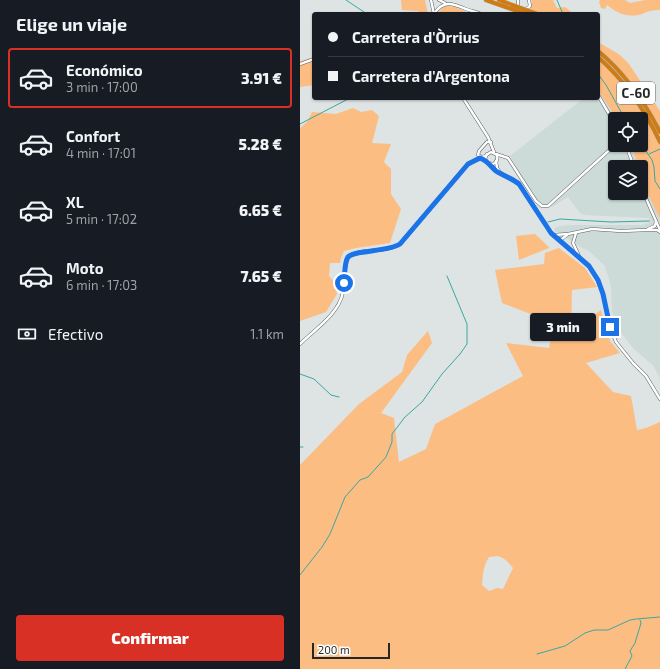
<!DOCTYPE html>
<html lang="es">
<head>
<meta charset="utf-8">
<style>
	body { margin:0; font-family:"Exo 2",sans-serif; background:#20242c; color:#f1f3f6; height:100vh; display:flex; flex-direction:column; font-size:15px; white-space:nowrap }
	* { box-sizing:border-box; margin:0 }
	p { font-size:13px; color:#9ea1a6 }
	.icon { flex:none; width:22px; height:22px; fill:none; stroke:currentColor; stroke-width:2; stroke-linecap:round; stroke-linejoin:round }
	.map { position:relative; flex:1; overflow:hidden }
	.drawer { display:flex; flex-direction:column; background:#171b24; width:300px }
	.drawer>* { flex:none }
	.banner { position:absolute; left:12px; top:12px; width:288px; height:88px; border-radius:4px; box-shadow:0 1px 3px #0004; display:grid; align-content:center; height:88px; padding:0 16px; background:#171b24 }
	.fabs { position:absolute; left:308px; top:112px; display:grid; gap:8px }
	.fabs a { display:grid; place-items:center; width:40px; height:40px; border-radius:4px; background:#171b24; box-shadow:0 1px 3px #0004; font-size:20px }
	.scale { position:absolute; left:12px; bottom:10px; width:78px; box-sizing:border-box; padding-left:4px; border:2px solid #262828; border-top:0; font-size:11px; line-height:14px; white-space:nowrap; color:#262828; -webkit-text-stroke:3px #fff; paint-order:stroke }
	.end { position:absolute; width:18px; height:18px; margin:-9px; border:5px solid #1a73e8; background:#fff; box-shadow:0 0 0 2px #fff }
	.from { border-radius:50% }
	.bubble { position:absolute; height:28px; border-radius:4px; background:#171b24; box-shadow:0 1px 3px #0004; font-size:13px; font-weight:800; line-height:28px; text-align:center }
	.banner b { display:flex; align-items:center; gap:14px; height:38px; font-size:15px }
	.banner b+b { border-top:1px solid #363941 }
	.banner i { width:10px; height:10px; background:#f1f3f6 }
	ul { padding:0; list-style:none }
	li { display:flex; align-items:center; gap:12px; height:60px; margin:0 8px 6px; padding:0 8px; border:2px solid transparent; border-radius:4px }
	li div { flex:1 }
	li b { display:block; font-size:15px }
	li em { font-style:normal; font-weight:800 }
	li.current { border-color:#d93025 }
	li>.icon { width:36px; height:36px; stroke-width:1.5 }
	h2 { padding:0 16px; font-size:18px; line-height:48px }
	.pay { display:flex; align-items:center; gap:10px; height:44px; padding:0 16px; font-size:15px }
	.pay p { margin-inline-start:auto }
	.primary-button { display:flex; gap:8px; margin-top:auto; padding:8px 16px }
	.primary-button a { flex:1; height:46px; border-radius:4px; background:#d93025; color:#fff; font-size:16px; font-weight:800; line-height:46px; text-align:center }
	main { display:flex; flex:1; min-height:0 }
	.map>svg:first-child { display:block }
	.built { fill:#ccdad8 }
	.green { fill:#fcbd83; fill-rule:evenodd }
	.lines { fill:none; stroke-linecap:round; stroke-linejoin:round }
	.stream { stroke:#38a8a2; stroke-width:1 }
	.minor-casing { stroke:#5a5e5e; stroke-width:3.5 }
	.highway-casing { stroke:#bebebe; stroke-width:5 }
	.minor { stroke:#fff; stroke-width:2.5 }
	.highway { stroke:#ce7c15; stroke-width:4 }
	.highway-bridge-casing { stroke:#bebebe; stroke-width:5; stroke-linecap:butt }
	.highway-bridge { stroke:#ce7c15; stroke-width:4 }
	.route { stroke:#1a73e8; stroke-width:5 }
	.labels { text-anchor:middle; stroke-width:4; stroke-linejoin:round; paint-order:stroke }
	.shield { fill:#fff; stroke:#676868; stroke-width:1 }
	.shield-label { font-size:13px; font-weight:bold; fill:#262828 }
</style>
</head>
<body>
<main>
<section class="drawer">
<h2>Elige un viaje</h2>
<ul>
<li class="current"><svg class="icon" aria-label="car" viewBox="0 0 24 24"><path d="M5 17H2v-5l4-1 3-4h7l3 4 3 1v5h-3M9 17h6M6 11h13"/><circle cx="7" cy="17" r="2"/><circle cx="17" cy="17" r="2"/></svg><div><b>Económico</b><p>3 min · 17:00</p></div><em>3.91 €</em></li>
<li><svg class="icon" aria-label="car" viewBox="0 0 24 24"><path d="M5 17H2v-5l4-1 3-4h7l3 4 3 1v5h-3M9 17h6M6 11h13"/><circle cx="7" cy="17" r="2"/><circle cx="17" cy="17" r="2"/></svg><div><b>Confort</b><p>4 min · 17:01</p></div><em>5.28 €</em></li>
<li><svg class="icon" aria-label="car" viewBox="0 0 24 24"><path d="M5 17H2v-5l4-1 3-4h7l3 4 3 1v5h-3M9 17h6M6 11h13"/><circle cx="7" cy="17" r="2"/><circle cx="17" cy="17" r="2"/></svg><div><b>XL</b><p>5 min · 17:02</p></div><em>6.65 €</em></li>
<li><svg class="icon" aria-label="car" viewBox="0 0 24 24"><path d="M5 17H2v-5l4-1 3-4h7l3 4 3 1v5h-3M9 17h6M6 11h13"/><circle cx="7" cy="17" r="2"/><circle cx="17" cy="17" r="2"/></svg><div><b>Moto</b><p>6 min · 17:03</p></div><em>7.65 €</em></li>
</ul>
<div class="pay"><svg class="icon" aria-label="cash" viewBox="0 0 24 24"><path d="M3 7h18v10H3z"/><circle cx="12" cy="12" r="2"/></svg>Efectivo<p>1.1 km</p></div>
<div class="primary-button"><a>Confirmar</a></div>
</section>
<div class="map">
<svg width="360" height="669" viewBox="0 0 360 669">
	<rect width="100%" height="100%" fill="#dee3e3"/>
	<path class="built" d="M 298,90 L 317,119 L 315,119 L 315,145 L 331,145 L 339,167 L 315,167 L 315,193 L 341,193 L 341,174 L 360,219 L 360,378 L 353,365 L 334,349 L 322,334 L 312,312 L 311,286 L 305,266 L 289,251 L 279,246 L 254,230 L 256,227 L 269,225 L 342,225 L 349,223 L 349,218 L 285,215 L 280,213 L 268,197 L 252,207 L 239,208 L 210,156 L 284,98 L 298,98 Z"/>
	<g class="green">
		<path d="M 101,0 L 125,0 L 128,14 L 120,14 L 118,11 L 102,10 Z"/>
		<path d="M 232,0 L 253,0 L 257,8 L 265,7 L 274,14 L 227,14 L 231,8 Z"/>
		<path d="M 300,0 L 325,0 L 330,3 L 345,0 L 360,0 L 360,10 C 352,10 349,11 342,14 C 328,18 318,14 307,5 L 305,9 L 301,8 L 299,2 Z"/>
		<path d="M 147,6 L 155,7 L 171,14 L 138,14 L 142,8 Z"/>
		<path d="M 298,42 L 320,55 L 329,64 L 360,111 L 360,219 C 353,203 341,185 341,167 L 339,167 L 331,145 L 341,145 L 341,119 L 317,119 L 298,90 Z"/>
		<path d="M 14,57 L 14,85 L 0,87 L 0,61 Z"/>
		<path d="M 53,108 L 61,112 L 72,110 L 79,116 L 72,143 L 91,144 L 84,162 L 91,169 L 91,194 L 101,209 L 90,243 L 56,248 L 44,251 L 41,258 L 40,263 L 30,263 L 29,276 L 35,283 L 37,294 L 26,312 L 0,321 L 0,128 L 7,122 L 12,112 L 36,114 Z"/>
		<path d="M 235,234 L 249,247 L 249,248 L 219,260 L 216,236 Z"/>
		<path d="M 259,248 L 285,268 L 297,287 L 272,290 L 271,331 L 301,310 L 310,341 L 320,353 L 286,363 L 313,392 L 331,396 L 337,430 L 346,428 L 360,422 L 360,669 L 0,669 L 0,465 L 59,404 L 102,372 L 107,355 L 128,331 L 132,343 L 81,413 L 94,418 L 99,462 L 126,449 L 135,424 L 223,376 L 206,343 L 249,348 L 254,323 L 202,303 L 195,270 L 244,264 L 245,253 ZM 197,556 C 204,557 209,563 213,568 L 203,589 L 197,588 L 189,591 L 182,585 C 183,575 183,566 189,557 Z"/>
	</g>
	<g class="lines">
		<g class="stream">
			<path d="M 46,0 L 67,14"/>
			<path d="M 257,0 L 263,14"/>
			<path d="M 298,74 L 306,85 L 325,119"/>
			<path d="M 0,124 L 50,98"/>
			<path d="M 341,144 L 352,160 L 354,167 L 355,181 L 360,189"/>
			<path d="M 349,154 L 360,149"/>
			<path d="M 248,222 L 260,219 L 311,222 L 349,221"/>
			<path d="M 0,374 L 14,379 L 31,395 L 39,397"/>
			<path d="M 0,447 L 3,447"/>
			<path d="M 0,575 L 22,547 L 30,534 L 45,497 L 60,480 L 68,477 L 86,457 L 92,442 L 92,434 L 105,417 L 122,402 L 142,374 L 160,354 L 167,344 L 167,324 L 147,276"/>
			<path d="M 237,654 L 265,646 L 285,633 L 294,630 L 308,630 L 330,620 L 336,619 L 360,617"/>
			<path d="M 325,669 L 332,656 L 330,651 L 335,643 L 341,623 L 340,620"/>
		</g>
		<g class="minor-casing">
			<g id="minor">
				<path d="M 131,0 L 134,14"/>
				<path d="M 139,0 L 145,3"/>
				<path d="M 218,7 L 218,0"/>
				<path d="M 225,10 L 230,6 L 229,0"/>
				<path d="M 134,14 C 143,0 152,3 166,9 C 171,11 177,12 181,14"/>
				<path d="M 0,64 L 14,59"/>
				<path d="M 298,95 L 315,124"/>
				<path d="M 163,98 L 188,137 L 194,152"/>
				<path d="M 326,145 L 334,167"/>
				<path d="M 196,154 L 208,158 L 236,201 L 242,206 L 248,206 L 315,145"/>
				<path d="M 182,157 L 178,155 L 179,151 L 187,142 L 191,142"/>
				<path d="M 196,161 L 197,168 L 200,172"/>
				<path d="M 189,164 C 197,173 209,176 219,184 L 251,233 L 289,266 L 298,281 L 303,294 L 310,327 L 316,342 L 333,363 L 346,376 L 360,399"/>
				<path d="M 341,187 L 360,230"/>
				<path d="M 348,229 L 355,226 L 356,221"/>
				<path d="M 276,233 L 273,243 L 279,256"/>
				<path d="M 254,235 L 268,234 L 292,229 L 321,231 L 346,230 L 357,230 L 360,232"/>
				<path d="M 258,239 L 262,239 L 267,235"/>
				<path d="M 0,344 C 15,329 39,314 43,292 C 46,281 43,268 48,257 C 59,247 85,254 100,244 L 168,164 L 185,156 L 191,152 L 197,155 C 198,159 197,162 193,164 L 188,163 L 185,159 L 187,154"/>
			</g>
		</g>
		<g class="highway-casing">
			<g id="highway">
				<path d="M 186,0 L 206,7"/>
				<path d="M 199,0 L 212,5"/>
				<path d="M 298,51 C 325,73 344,101 360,132"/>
				<path d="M 298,57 C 325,81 345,110 360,142"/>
			</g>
		</g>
		<use href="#minor" class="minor"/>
		<use href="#highway" class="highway"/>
		<g class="highway-bridge-casing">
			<g id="highway-bridge">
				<path d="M 212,5 L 237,14"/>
				<path d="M 206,7 L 225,14"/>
			</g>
		</g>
		<use href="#highway-bridge" class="highway-bridge"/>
	</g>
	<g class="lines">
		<path class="route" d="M 44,283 C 45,276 44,263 48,257 C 54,250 88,252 100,244 L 168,164 L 180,158 C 188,161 190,166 196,171 C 203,176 212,178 219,184 L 251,233 L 289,266 L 298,280 L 303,294 L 310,327"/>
	</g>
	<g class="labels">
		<rect class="shield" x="317" y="82" width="38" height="22" rx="3"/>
		<g class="shield-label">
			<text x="336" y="98">C-60</text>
		</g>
	</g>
</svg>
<div class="fabs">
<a><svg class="icon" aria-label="locate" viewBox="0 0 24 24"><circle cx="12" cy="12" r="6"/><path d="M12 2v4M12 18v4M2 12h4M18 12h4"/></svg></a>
<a><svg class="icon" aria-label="layers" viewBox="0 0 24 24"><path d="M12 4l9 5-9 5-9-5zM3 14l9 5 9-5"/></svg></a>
</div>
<div class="scale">200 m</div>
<i class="end from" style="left:44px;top:283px"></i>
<i class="end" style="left:310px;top:327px"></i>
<div class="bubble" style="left:230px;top:313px;width:66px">3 min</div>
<div class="banner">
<b><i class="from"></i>Carretera d'Òrrius</b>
<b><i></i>Carretera d'Argentona</b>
</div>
</div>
</main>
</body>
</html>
